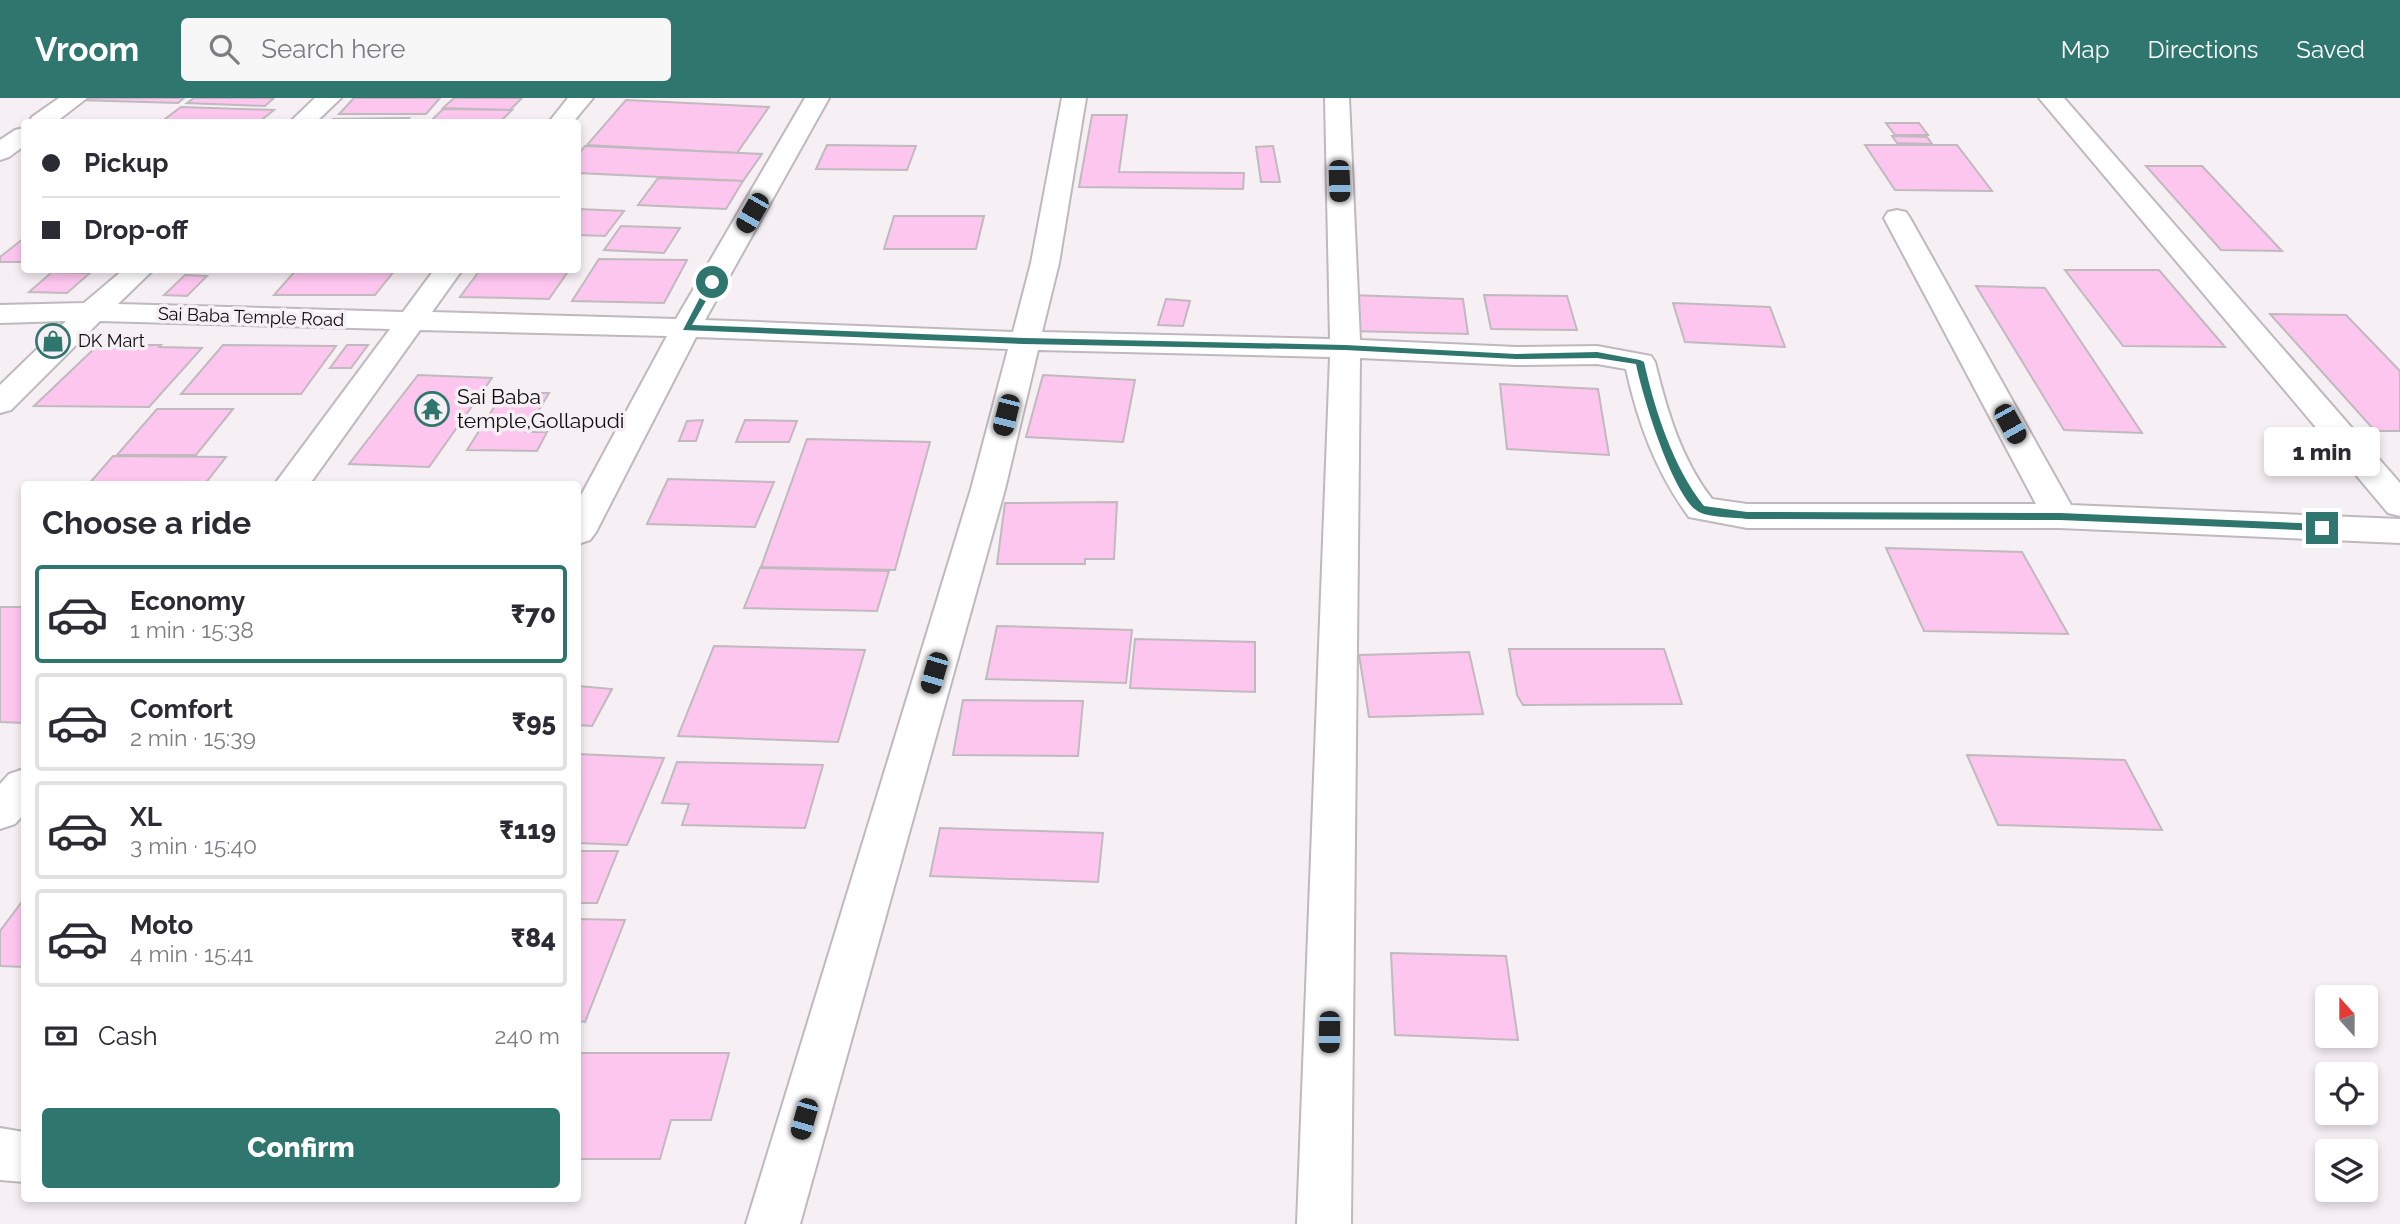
<!DOCTYPE html>
<html lang="en">
<head>
<meta charset="utf-8">
<style>
	body { margin:0; font-family:Raleway,sans-serif; background:#f7f7f7; color:#2b2b33; height:100vh; display:flex; flex-direction:column; font-size:26px; white-space:nowrap }
	* { box-sizing:border-box; margin:0 }
	p { font-size:23px; color:#7c7c81 }
	.icon { flex:none; width:38px; height:38px; fill:none; stroke:currentColor; stroke-width:2; stroke-linecap:round; stroke-linejoin:round }
	.map { position:relative; flex:1; overflow:hidden }
	.side { position:absolute; left:21px; top:383px; width:560px; height:721px; display:flex; flex-direction:column; background:#fff; border-radius:7px; box-shadow:0 4px 10px #0003 }
	.side>* { flex:none }
	.hud { position:absolute; left:21px; top:21px; width:560px; height:154px; border-radius:7px; box-shadow:0 4px 10px #0003; display:grid; align-content:center; height:154px; padding:0 21px; background:#fff }
	.needle { width:46px; rotate:339deg }
	.controls { position:absolute; left:2315px; top:887px; display:grid; gap:14px }
	.controls a { display:grid; place-items:center; width:63px; height:63px; border-radius:7px; background:#fff; box-shadow:0 4px 10px #0003; font-size:35px }
	.end { position:absolute; width:32px; height:32px; margin:-16px; border:9px solid #2e766e; background:#fff; box-shadow:0 0 0 4px #fff }
	.from { border-radius:50% }
	.bubble { position:absolute; height:49px; border-radius:7px; background:#fff; box-shadow:0 4px 10px #0003; font-size:23px; font-weight:800; line-height:49px; text-align:center }
	.car { position:absolute; width:21px; height:42px; margin:-21px -10px; border-radius:9px; box-shadow:0 0 5px 2px #0007; background:linear-gradient(#222 24%,#8ab4d8 0 40%,#222 0 76%,#8ab4d8 0 86%,#222 0) }
	.hud b { display:flex; align-items:center; gap:24px; height:66px; font-size:26px }
	.hud b+b { border-top:2px solid #e1e1e2 }
	.hud i { width:18px; height:18px; background:#2b2b33 }
	ul { padding:0; list-style:none }
	li { display:flex; align-items:center; gap:21px; height:98px; margin:0 14px 10px; padding:0 7px; border:4px solid #e1e1e2; border-radius:7px }
	li div { flex:1 }
	li b { display:block; font-size:26px }
	li em { font-style:normal; font-weight:800 }
	li.active { border-color:#2e766e }
	li>.icon { width:63px; height:63px; stroke-width:1.5 }
	h2 { padding:0 21px; font-size:32px; line-height:84px }
	.pay { display:flex; align-items:center; gap:18px; height:77px; padding:0 21px; font-size:26px }
	.pay p { margin-inline-start:auto }
	.button { display:flex; gap:14px; margin-top:auto; padding:14px 21px }
	.button a { flex:1; height:80px; border-radius:7px; background:#2e766e; color:#fff; font-size:28px; font-weight:800; line-height:80px; text-align:center }
	header { display:flex; align-items:center; gap:42px; box-sizing:border-box; height:98px; padding:0 35px; background:#2e766e; color:#fff }
	header strong { font-size:33px }
	nav { display:flex; gap:38px; margin-inline-start:auto; font-size:24px }
	.search { width:490px; height:63px; background:#f7f7f7; display:flex; align-items:center; gap:18px; box-sizing:border-box; padding:0 24px; border-radius:7px; color:#7c7c81; font-size:26px }
	.map>svg:first-child { display:block }
	.building { fill:#fdc6ef; stroke:#c0babe; stroke-width:2 }
	.lines { fill:none; stroke-linecap:round; stroke-linejoin:round }
	.minor-casing { stroke:#bfb8bd; stroke-width:4 }
	.minor { fill:#fff; fill-rule:evenodd }
	.route { fill:#2e766e }
	.labels { text-anchor:middle; stroke-width:7; stroke-linejoin:round; paint-order:stroke }
	.far-street-label { font-size:18px; fill:#0d0b0c; stroke:#f6eff4 }
	.far-poi-label { font-size:18px; fill:#0d0b0c; stroke:#f6eff4; text-anchor:start }
	.poi-label { font-size:21px; fill:#0d0b0c; stroke:#f6eff4; text-anchor:start }
</style>
</head>
<body>
<header>
<strong>Vroom</strong>
<div class="search"><svg class="icon" aria-label="search" viewBox="0 0 24 24"><circle cx="10" cy="10" r="6"/><path d="M15 15l6 6"/></svg>Search here</div>
<nav><a>Map</a><a>Directions</a><a>Saved</a></nav>
</header>
<div class="map">
<svg width="2400" height="1126" viewBox="0 0 2400 1126">
	<rect width="100%" height="100%" fill="#f6eff4"/>
	<g class="building">
		<path d="M 82,0 L 184,0 L 178,5 L 79,2 Z"/>
		<path d="M 194,0 L 274,0 L 265,8 L 187,5 Z"/>
		<path d="M 354,0 L 440,0 L 426,16 L 339,16 Z"/>
		<path d="M 454,0 L 522,0 L 510,12 L 443,10 Z"/>
		<path d="M 626,2 L 769,9 L 737,55 L 587,47 Z"/>
		<path d="M 181,9 L 274,12 L 259,24 L 161,24 Z"/>
		<path d="M 443,11 L 512,12 L 500,24 L 430,24 Z"/>
		<path d="M 1092,17 L 1127,17 L 1119,74 L 1244,75 L 1243,91 L 1079,89 Z"/>
		<path d="M 409,20 L 405,24 L 330,24 L 333,21 Z"/>
		<path d="M 1886,25 L 1919,25 L 1928,37 L 1895,37 Z"/>
		<path d="M 1892,38 L 1927,39 L 1932,46 L 1897,45 Z"/>
		<path d="M 827,47 L 916,48 L 907,72 L 816,71 Z"/>
		<path d="M 1865,47 L 1957,47 L 1992,93 L 1895,92 Z"/>
		<path d="M 585,48 L 762,56 L 743,83 L 578,75 L 578,57 Z"/>
		<path d="M 1273,48 L 1280,84 L 1261,84 L 1256,49 Z"/>
		<path d="M 2146,68 L 2202,68 L 2282,153 L 2221,152 Z"/>
		<path d="M 658,80 L 743,83 L 726,111 L 638,107 Z"/>
		<path d="M 578,111 L 624,113 L 605,138 L 578,137 Z"/>
		<path d="M 894,118 L 984,118 L 976,151 L 884,151 Z"/>
		<path d="M 621,128 L 680,130 L 664,155 L 604,152 Z"/>
		<path d="M 24,140 L 24,164 L 0,164 L 0,159 Z"/>
		<path d="M 599,161 L 687,162 L 664,205 L 572,203 Z"/>
		<path d="M 296,172 L 395,172 L 375,197 L 274,197 Z"/>
		<path d="M 480,172 L 569,172 L 549,201 L 460,199 Z"/>
		<path d="M 2065,172 L 2159,172 L 2225,249 L 2123,248 Z"/>
		<path d="M 52,174 L 90,175 L 67,195 L 29,194 Z"/>
		<path d="M 185,177 L 207,178 L 187,198 L 164,197 Z"/>
		<path d="M 1976,188 L 2045,190 L 2142,335 L 2064,332 Z"/>
		<path d="M 1350,197 L 1463,201 L 1468,236 L 1351,233 Z"/>
		<path d="M 1484,197 L 1567,198 L 1577,232 L 1491,231 Z"/>
		<path d="M 1166,201 L 1190,203 L 1183,228 L 1158,227 Z"/>
		<path d="M 1673,205 L 1770,209 L 1785,249 L 1685,244 Z"/>
		<path d="M 2270,216 L 2346,217 L 2400,273 L 2400,333 L 2375,333 Z"/>
		<path d="M 98,247 L 161,247 L 159,249 L 202,250 L 149,309 L 34,308 Z"/>
		<path d="M 223,247 L 336,248 L 301,296 L 181,296 Z"/>
		<path d="M 347,247 L 368,247 L 351,270 L 330,270 Z"/>
		<path d="M 418,277 L 492,280 L 429,369 L 349,366 Z"/>
		<path d="M 1043,277 L 1135,282 L 1123,344 L 1026,339 Z"/>
		<path d="M 1500,286 L 1598,291 L 1609,357 L 1507,351 Z"/>
		<path d="M 503,295 L 549,295 L 526,334 L 547,334 L 537,353 L 467,352 Z"/>
		<path d="M 157,311 L 233,311 L 196,357 L 117,357 Z"/>
		<path d="M 703,322 L 696,343 L 679,343 L 687,323 Z"/>
		<path d="M 745,322 L 797,323 L 789,344 L 736,344 Z"/>
		<path d="M 807,341 L 930,344 L 895,472 L 761,469 Z"/>
		<path d="M 113,358 L 226,359 L 204,387 L 88,387 Z"/>
		<path d="M 668,381 L 774,384 L 755,429 L 647,426 Z"/>
		<path d="M 1117,404 L 1114,461 L 1085,461 L 1085,466 L 997,466 L 1005,405 Z"/>
		<path d="M 1886,450 L 2022,454 L 2068,536 L 1924,533 Z"/>
		<path d="M 760,470 L 889,473 L 877,513 L 744,510 Z"/>
		<path d="M 0,509 L 24,509 L 24,625 L 0,624 Z"/>
		<path d="M 997,528 L 1132,532 L 1126,585 L 986,581 Z"/>
		<path d="M 1135,541 L 1255,544 L 1255,594 L 1130,590 Z"/>
		<path d="M 714,548 L 865,552 L 838,644 L 678,638 Z"/>
		<path d="M 1509,551 L 1664,551 L 1682,606 L 1523,607 L 1517,597 Z"/>
		<path d="M 1469,554 L 1483,616 L 1369,619 L 1359,557 Z"/>
		<path d="M 578,588 L 612,591 L 592,628 L 578,627 Z"/>
		<path d="M 963,602 L 1083,603 L 1078,658 L 953,657 Z"/>
		<path d="M 578,656 L 664,660 L 627,747 L 578,745 Z"/>
		<path d="M 1967,657 L 2125,662 L 2162,732 L 1998,727 Z"/>
		<path d="M 677,664 L 823,667 L 805,730 L 682,727 L 689,706 L 662,705 Z"/>
		<path d="M 940,730 L 1103,735 L 1098,784 L 930,778 Z"/>
		<path d="M 578,753 L 618,753 L 597,805 L 578,805 Z"/>
		<path d="M 24,801 L 24,869 L 0,868 L 0,833 Z"/>
		<path d="M 578,821 L 625,822 L 585,924 L 578,923 Z"/>
		<path d="M 1391,855 L 1506,858 L 1518,942 L 1395,937 Z"/>
		<path d="M 578,955 L 729,955 L 711,1022 L 671,1022 L 660,1061 L 578,1061 Z"/>
	</g>
	<g class="lines">
		<g class="minor-casing">
			<g id="minor">
				<path d="M 59,0 L 87,0 L 56,24 L 29,24 L 32,19 Z"/>
				<path d="M 315,0 L 341,0 L 316,24 L 290,24 Z"/>
				<path d="M 568,0 L 593,0 L 573,24 L 549,24 Z"/>
				<path d="M 805,0 L 829,0 L 705,222 L 1013,234 L 1031,165 L 1062,0 L 1086,0 L 1059,165 L 1042,234 L 1330,241 L 1325,0 L 1349,0 L 1360,242 L 1516,249 L 1597,248 L 1651,258 L 1655,264 C 1667,313 1681,361 1712,401 L 1747,406 L 2036,406 L 1884,120 L 1888,114 L 1897,112 L 1906,114 L 1910,120 L 2071,407 L 2400,421 L 2400,445 L 2060,430 L 1747,430 L 1689,419 C 1656,374 1638,325 1626,271 L 1597,266 L 1516,267 L 1360,260 L 1351,1126 L 1297,1126 L 1330,259 L 1038,252 L 1005,391 L 800,1126 L 746,1126 L 971,391 L 1008,251 L 696,239 L 596,434 L 590,442 L 578,446 L 578,403 L 667,238 L 420,232 L 309,387 L 274,387 L 390,231 L 100,223 L 11,312 L 0,315 L 0,287 L 66,223 L 0,225 L 0,207 L 84,205 L 123,172 L 153,172 L 118,206 L 403,214 L 434,172 L 462,172 L 432,214 L 676,221 Z"/>
				<path d="M 2039,0 L 2064,0 L 2400,385 L 2400,418 L 2388,415 Z"/>
				<path d="M 24,30 L 24,48 L 9,59 L 0,62 L 0,42 L 15,32 Z"/>
				<path d="M 24,671 L 24,716 L 15,726 L 0,731 L 0,686 L 9,676 Z"/>
				<path d="M 0,1030 L 24,1034 L 24,1084 L 0,1082 Z"/>
			</g>
		</g>
		<use href="#minor" class="minor"/>
	</g>
	<path class="route" d="M 712,181 L 717,184 L 692,227 L 1024,240 L 1345,247 L 1516,256 L 1597,254 L 1640,262 L 1644,264 C 1655,313 1673,369 1704,408 L 1747,414 L 2060,415 L 2322,426 L 2327,430 L 2322,433 L 2060,422 L 1747,421 C 1733,419 1711,420 1699,414 C 1673,400 1642,296 1636,266 L 1597,260 L 1516,261 L 1345,252 L 1024,246 L 683,232 L 708,184 Z"/>
	<defs>
		<g id="shop-ring" transform="scale(1.75)"><circle r="9.5" fill="#f6eff4" stroke="#2e766e" stroke-width="1.5"/><path d="M-5-2.5h2.3a2.7 3.5 0 0 1 5.4 0H5L5.5 6h-11ZM-1.5-2.5h3a1.5 2.3 0 0 0-3 0Z" fill="#2e766e"/></g>
		<g id="temple-ring" transform="scale(1.75)"><circle r="9.5" fill="#f6eff4" stroke="#2e766e" stroke-width="1.5"/><path d="M0-6L5-2H3V0L6.5 2.5H4V6H1.5V3h-3V6H-4V2.5H-6.5L-3 0V-2H-5Z" fill="#2e766e"/></g>
	</defs>
	<g fill-rule="evenodd">
		<use href="#shop-ring" x="53" y="243"/>
		<use href="#temple-ring" x="432" y="311"/>
	</g>
	<g class="labels">
		<g class="far-street-label">
			<text transform="translate(251 219) rotate(2)" y="6">Sai Baba Temple Road</text>
		</g>
		<g class="far-poi-label">
			<text x="78" y="249">DK Mart</text>
		</g>
		<g class="poi-label">
			<text x="457" y="306">Sai Baba<tspan x="457" dy="24">temple,Gollapudi</tspan></text>
		</g>
	</g>
</svg>
<div class="controls">
<a><svg class="needle" viewBox="-14 -14 28 28"><path d="M0-13l5 13h-10z" fill="#e53935"/><path d="M0 13l5-13h-10z" fill="#7c7c81"/></svg></a>
<a><svg class="icon" aria-label="locate" viewBox="0 0 24 24"><circle cx="12" cy="12" r="6"/><path d="M12 2v4M12 18v4M2 12h4M18 12h4"/></svg></a>
<a><svg class="icon" aria-label="layers" viewBox="0 0 24 24"><path d="M12 4l9 5-9 5-9-5zM3 14l9 5 9-5"/></svg></a>
</div>
<i class="end from" style="left:712px;top:184px"></i>
<i class="end" style="left:2322px;top:430px"></i>
<div class="bubble" style="left:2264px;top:329px;width:116px">1 min</div>
<i class="car" style="left:1339px;top:83px;rotate:178deg"></i>
<i class="car" style="left:752px;top:115px;rotate:210deg"></i>
<i class="car" style="left:1006px;top:317px;rotate:194deg"></i>
<i class="car" style="left:2010px;top:326px;rotate:151deg"></i>
<i class="car" style="left:934px;top:575px;rotate:196deg"></i>
<i class="car" style="left:1329px;top:934px;rotate:181deg"></i>
<i class="car" style="left:804px;top:1021px;rotate:196deg"></i>
<div class="hud">
<b><i class="from"></i>Pickup</b>
<b><i></i>Drop-off</b>
</div>
<section class="side">
<h2>Choose a ride</h2>
<ul>
<li class="active"><svg class="icon" aria-label="car" viewBox="0 0 24 24"><path d="M5 17H2v-5l4-1 3-4h7l3 4 3 1v5h-3M9 17h6M6 11h13"/><circle cx="7" cy="17" r="2"/><circle cx="17" cy="17" r="2"/></svg><div><b>Economy</b><p>1 min · 15:38</p></div><em>₹70</em></li>
<li><svg class="icon" aria-label="car" viewBox="0 0 24 24"><path d="M5 17H2v-5l4-1 3-4h7l3 4 3 1v5h-3M9 17h6M6 11h13"/><circle cx="7" cy="17" r="2"/><circle cx="17" cy="17" r="2"/></svg><div><b>Comfort</b><p>2 min · 15:39</p></div><em>₹95</em></li>
<li><svg class="icon" aria-label="car" viewBox="0 0 24 24"><path d="M5 17H2v-5l4-1 3-4h7l3 4 3 1v5h-3M9 17h6M6 11h13"/><circle cx="7" cy="17" r="2"/><circle cx="17" cy="17" r="2"/></svg><div><b>XL</b><p>3 min · 15:40</p></div><em>₹119</em></li>
<li><svg class="icon" aria-label="car" viewBox="0 0 24 24"><path d="M5 17H2v-5l4-1 3-4h7l3 4 3 1v5h-3M9 17h6M6 11h13"/><circle cx="7" cy="17" r="2"/><circle cx="17" cy="17" r="2"/></svg><div><b>Moto</b><p>4 min · 15:41</p></div><em>₹84</em></li>
</ul>
<div class="pay"><svg class="icon" aria-label="cash" viewBox="0 0 24 24"><path d="M3 7h18v10H3z"/><circle cx="12" cy="12" r="2"/></svg>Cash<p>240 m</p></div>
<div class="button"><a>Confirm</a></div>
</section>
</div>
</body>
</html>
